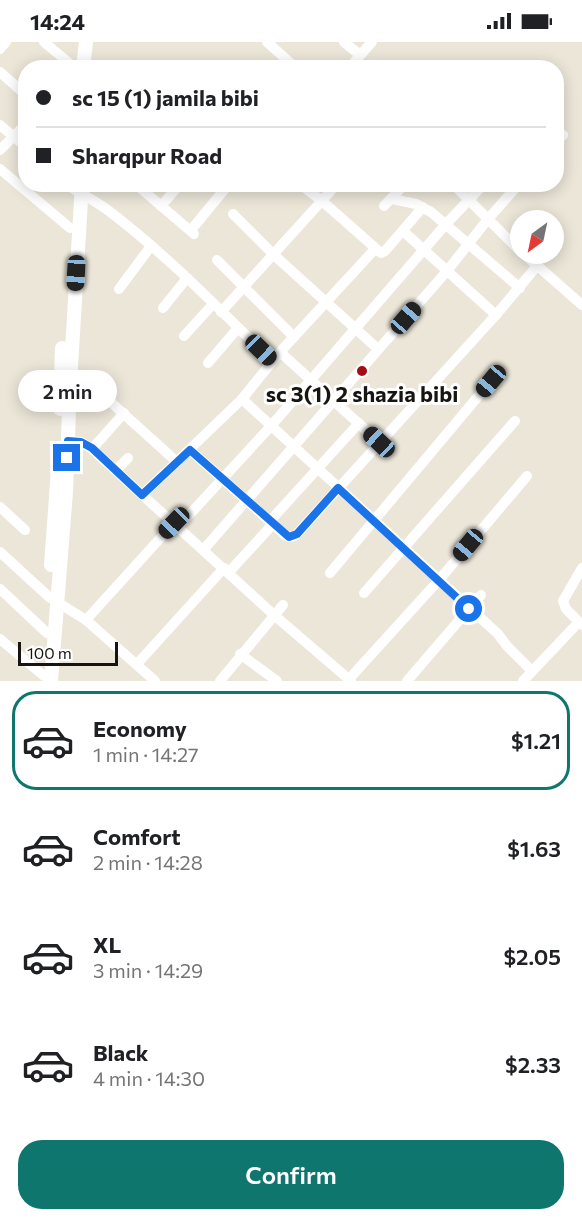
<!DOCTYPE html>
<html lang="en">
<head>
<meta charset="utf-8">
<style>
	body { margin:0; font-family:Commissioner,sans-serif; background:#f6f6f6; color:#202124; height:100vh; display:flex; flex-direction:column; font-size:22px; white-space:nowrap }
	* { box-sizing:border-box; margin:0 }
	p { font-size:20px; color:#757577 }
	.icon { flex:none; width:33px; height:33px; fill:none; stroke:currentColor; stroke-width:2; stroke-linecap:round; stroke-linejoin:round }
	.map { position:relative; height:639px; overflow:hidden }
	.sheet { display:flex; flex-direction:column; background:#fff; flex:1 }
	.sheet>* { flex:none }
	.guide { position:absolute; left:18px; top:18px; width:546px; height:132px; border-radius:24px; box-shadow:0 3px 15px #0003; display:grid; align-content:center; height:132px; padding:0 18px; background:#fff }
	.needle { width:39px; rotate:213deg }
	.buttons { position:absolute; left:510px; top:168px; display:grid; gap:12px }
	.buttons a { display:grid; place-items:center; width:54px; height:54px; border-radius:50%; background:#fff; box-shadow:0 3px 15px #0003; font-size:30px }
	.scale { position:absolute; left:18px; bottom:15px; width:100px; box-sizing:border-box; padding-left:6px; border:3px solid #171511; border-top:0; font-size:16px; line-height:21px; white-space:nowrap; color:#171511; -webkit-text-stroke:4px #fff; paint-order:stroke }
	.end { position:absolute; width:27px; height:27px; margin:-14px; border:8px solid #1a73e8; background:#fff; box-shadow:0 0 0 3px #fff }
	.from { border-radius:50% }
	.bubble { position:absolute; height:42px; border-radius:21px; background:#fff; box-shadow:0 3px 15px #0003; font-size:20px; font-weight:600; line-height:42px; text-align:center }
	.car { position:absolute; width:18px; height:36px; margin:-18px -9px; border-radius:8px; box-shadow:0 0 4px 2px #0007; background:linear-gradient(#222 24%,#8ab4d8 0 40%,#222 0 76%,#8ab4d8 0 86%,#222 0) }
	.guide b { display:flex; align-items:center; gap:21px; height:57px; font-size:22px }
	.guide b+b { border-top:2px solid #e0e0e0 }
	.guide i { width:15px; height:15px; background:#202124 }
	ul { padding:10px 0 0; list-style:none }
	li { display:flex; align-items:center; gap:18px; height:99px; margin:0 12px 9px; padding:0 6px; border:3px solid transparent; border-radius:24px }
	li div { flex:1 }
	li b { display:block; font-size:22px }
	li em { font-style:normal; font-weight:600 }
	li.selected { border-color:#0f766e }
	li>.icon { width:54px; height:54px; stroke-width:1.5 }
	.action { display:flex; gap:12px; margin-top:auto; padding:12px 18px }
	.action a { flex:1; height:69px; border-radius:24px; background:#0f766e; color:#fff; font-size:24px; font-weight:600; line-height:69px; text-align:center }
	.status { display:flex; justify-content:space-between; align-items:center; height:42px; padding:0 30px; background:#fff; direction:ltr }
	.status svg { height:16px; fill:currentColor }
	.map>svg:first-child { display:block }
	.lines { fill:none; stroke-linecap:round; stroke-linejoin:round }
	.minor { stroke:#fff; stroke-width:10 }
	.major { stroke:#fff; stroke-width:14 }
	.route { stroke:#1a73e8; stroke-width:8 }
	.poi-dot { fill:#a40c15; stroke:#fff; stroke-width:2 }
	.labels { text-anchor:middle; stroke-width:6; stroke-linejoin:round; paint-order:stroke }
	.poi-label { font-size:22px; font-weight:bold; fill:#171511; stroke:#fff }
</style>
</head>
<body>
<div class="status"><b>14:24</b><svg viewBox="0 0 49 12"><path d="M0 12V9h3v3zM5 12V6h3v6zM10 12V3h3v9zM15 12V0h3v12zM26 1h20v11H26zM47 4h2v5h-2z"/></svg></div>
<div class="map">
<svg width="582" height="639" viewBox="0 0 582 639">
	<rect width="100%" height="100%" fill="#ebe6d8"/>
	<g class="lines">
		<g class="minor">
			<path d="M 44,0 L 75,26"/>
			<path d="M 267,0 L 296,26"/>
			<path d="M 344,0 L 360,13"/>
			<path d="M 0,7 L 6,0"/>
			<path d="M 349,26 L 372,0"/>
			<path d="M 0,30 L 26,53"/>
			<path d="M 0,83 L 26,105"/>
			<path d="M 556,100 L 563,93"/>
			<path d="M 0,108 L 26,82"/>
			<path d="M 0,127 L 70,186"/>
			<path d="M 66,142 C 80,152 96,159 109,169 C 168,214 220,268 272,319"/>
			<path d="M 139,142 L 139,145 L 194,192"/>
			<path d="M 300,142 L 322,159 L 381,211 L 385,209 L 423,165"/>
			<path d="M 453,142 L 520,209"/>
			<path d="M 392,157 L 416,162 L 431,170 L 520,246"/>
			<path d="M 161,164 L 180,142"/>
			<path d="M 384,164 L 405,142"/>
			<path d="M 233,172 L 274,213 L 378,307"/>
			<path d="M 191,188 L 229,142"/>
			<path d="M 403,189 L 496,273"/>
			<path d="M 524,212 L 582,263"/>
			<path d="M 217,218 L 294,295"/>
			<path d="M 119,247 L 151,204"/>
			<path d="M 163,266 L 187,236"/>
			<path d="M 221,270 L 337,142"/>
			<path d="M 184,294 L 213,262"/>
			<path d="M 280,310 L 379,400"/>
			<path d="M 208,321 L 238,286"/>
			<path d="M 63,341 L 84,341 L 95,346 L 177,420"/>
			<path d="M 242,357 L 498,592 L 507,604 L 532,629"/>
			<path d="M 68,399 L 81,400 L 92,407 L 274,573 L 351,639"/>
			<path d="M 92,407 L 124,371"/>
			<path d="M 190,408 L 285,493 L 289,495 L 295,494 L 496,273 L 537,224"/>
			<path d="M 116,428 L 128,416"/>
			<path d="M 142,453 L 242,357 L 280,310 L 375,207"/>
			<path d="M 0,465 L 25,488"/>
			<path d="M 270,479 L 359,381"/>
			<path d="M 179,484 L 271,384 L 446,182 L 484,142"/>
			<path d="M 204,507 L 447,229 L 488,177 L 519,142"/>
			<path d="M 0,510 L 49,555 L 86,578 L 155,639"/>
			<path d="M 582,526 L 563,559 L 566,567 L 582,583"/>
			<path d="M 229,530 L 273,482"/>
			<path d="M 330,531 L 491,339"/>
			<path d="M 0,547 L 47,591"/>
			<path d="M 364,551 L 515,379"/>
			<path d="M 86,578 L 174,481"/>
			<path d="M 0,597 L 44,634"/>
			<path d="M 240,612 L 277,639"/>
			<path d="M 137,622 L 224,526"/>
			<path d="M 349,637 L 439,538 L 527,434"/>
			<path d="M 220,639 L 283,563"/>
			<path d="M 407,639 L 481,553"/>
			<path d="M 523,639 L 579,580"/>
		</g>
		<g class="major">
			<path d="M 83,26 L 86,0"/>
			<path d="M 60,367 L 62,306"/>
			<path d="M 51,523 L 59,414"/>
			<path d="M 51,639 L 66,450 L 70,341 L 82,142"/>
		</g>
	</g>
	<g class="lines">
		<path class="route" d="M 67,416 L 68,399 L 81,400 L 92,406 L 142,453 L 190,408 L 289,495 L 297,492 L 338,446 L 469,567"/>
	</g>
	<circle class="poi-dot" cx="362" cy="329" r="6"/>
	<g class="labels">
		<g class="poi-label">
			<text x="362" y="360">sc 3(1) 2 shazia bibi</text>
		</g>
	</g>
</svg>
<div class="buttons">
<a><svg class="needle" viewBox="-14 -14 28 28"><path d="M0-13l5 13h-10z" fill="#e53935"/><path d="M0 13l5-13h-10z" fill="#757577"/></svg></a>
</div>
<div class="scale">100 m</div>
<i class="end from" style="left:469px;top:567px"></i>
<i class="end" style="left:67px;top:416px"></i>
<div class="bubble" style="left:18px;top:328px;width:99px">2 min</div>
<i class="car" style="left:76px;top:231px;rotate:183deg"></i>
<i class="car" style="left:406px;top:276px;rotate:41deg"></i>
<i class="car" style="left:261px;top:308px;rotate:134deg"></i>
<i class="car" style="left:491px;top:339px;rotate:220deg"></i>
<i class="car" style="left:379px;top:400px;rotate:313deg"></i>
<i class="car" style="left:174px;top:481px;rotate:224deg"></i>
<i class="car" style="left:468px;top:503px;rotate:220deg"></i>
<div class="guide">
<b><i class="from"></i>sc 15 (1) jamila bibi</b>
<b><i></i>Sharqpur Road</b>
</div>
</div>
<section class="sheet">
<ul>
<li class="selected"><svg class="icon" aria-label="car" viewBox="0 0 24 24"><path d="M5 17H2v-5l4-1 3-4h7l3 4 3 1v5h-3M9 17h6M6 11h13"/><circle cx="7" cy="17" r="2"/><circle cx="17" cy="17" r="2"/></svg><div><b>Economy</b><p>1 min · 14:27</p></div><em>$1.21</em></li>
<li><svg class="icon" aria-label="car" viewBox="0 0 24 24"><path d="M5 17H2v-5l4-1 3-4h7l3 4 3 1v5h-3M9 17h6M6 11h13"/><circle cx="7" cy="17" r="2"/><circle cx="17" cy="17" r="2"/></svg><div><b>Comfort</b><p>2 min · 14:28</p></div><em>$1.63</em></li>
<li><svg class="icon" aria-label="car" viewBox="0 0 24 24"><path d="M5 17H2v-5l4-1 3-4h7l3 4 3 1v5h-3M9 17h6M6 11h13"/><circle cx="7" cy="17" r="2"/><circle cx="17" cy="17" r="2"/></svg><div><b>XL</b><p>3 min · 14:29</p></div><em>$2.05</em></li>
<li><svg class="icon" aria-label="car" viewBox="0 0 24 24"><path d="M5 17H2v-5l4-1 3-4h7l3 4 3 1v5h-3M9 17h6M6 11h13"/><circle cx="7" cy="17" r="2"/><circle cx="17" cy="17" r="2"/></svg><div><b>Black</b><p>4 min · 14:30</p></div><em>$2.33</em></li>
</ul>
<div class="action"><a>Confirm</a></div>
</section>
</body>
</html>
